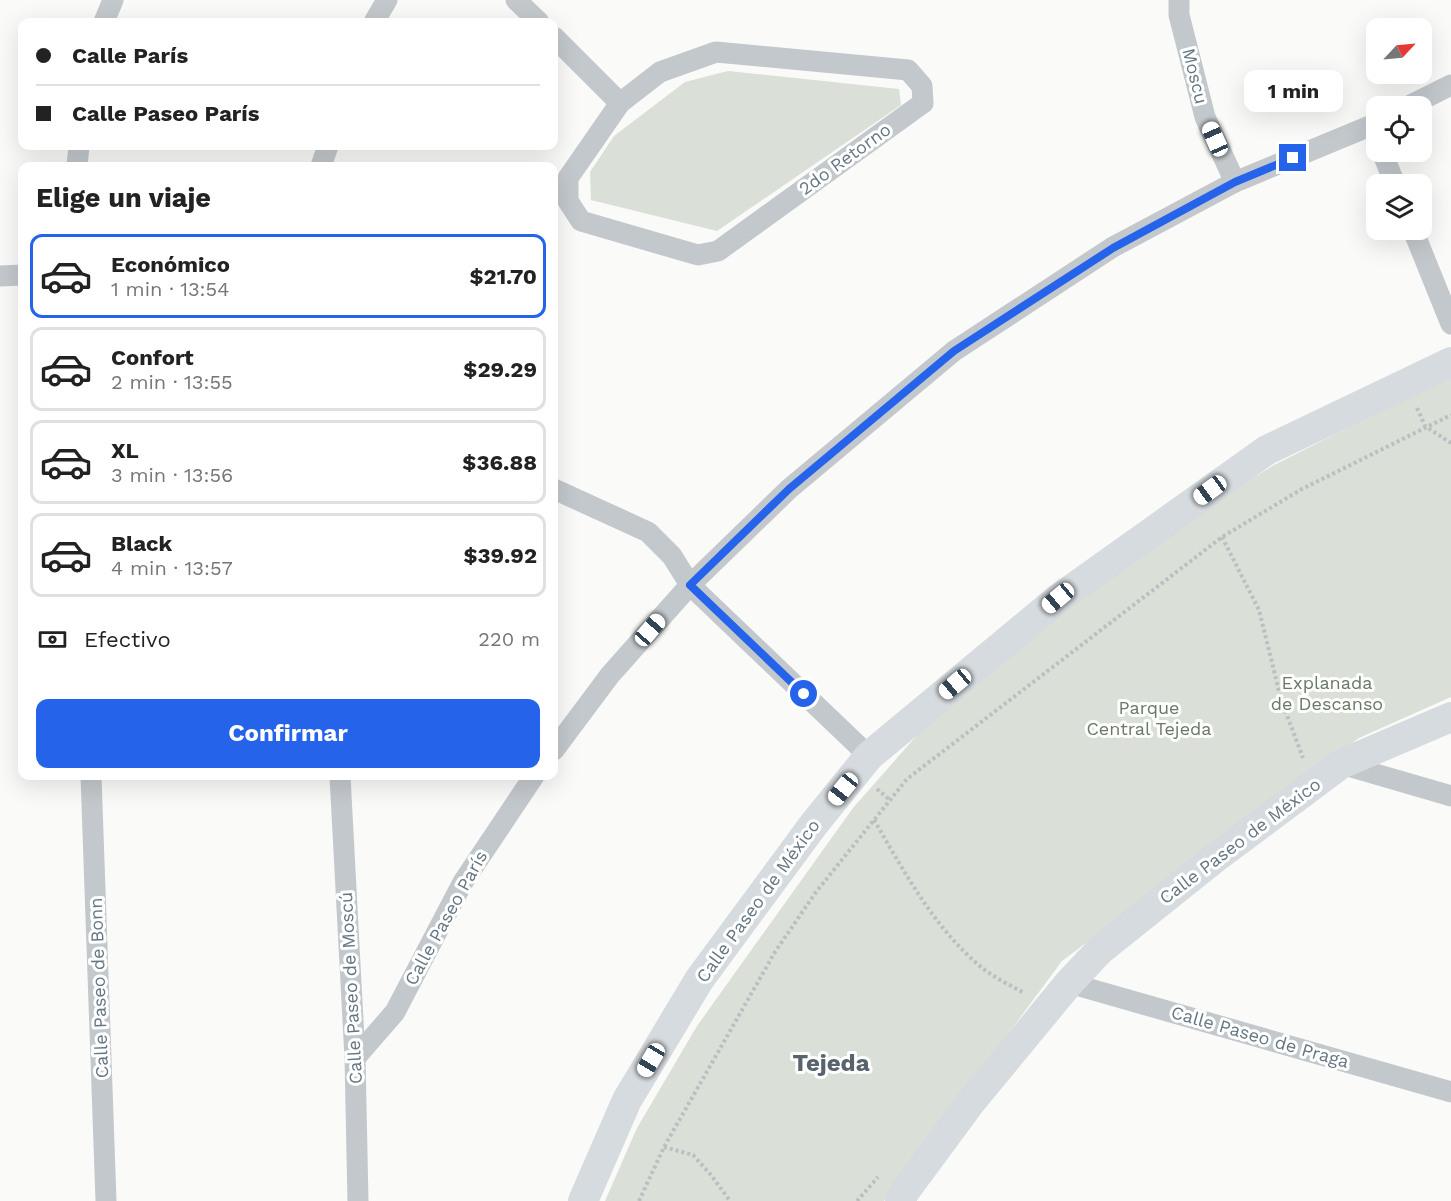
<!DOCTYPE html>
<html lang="es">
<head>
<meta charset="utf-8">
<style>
	body { margin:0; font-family:"Work Sans",sans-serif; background:#f2f2f2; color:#222; height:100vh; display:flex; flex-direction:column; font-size:22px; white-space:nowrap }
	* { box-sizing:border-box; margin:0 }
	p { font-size:20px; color:#767676 }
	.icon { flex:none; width:33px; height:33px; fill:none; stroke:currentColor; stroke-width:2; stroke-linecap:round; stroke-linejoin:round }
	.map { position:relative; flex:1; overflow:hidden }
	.details { position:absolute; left:18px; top:162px; width:540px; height:618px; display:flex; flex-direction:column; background:#fff; border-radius:12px; box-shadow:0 6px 24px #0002 }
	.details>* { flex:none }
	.guide { position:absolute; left:18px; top:18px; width:540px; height:132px; border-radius:12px; box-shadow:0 6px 24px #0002; display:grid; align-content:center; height:132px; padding:0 18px; background:#fff }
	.needle { width:39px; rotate:64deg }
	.tools { position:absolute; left:1366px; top:18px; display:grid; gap:12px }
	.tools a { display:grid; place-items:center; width:66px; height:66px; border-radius:12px; background:#fff; box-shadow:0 6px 24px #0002; font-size:30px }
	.end { position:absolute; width:27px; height:27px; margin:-14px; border:8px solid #2563eb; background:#fff; box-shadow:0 0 0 3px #fff }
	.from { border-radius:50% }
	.bubble { position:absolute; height:42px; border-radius:12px; background:#fff; box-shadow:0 6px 24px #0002; font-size:20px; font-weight:700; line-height:42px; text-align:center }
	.car { position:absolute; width:18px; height:36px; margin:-18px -9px; border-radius:8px; box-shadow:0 0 4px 2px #0007; background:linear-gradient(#fff 24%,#345 0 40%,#fff 0 76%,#345 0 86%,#fff 0) }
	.guide b { display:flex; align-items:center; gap:21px; height:57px; font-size:22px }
	.guide b+b { border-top:2px solid #e0e0e0 }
	.guide i { width:15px; height:15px; background:#222 }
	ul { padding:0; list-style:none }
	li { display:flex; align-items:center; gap:18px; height:84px; margin:0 12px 9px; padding:0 6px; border:3px solid #e0e0e0; border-radius:12px }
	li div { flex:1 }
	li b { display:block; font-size:22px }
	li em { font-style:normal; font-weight:700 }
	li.on { border-color:#2563eb }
	li>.icon { width:54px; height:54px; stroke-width:1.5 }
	h2 { padding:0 18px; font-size:27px; line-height:72px }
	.pay { display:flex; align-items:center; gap:15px; height:66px; padding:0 18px; font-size:22px }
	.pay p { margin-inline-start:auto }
	.button { display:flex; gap:12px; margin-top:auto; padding:12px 18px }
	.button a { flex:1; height:69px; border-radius:12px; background:#2563eb; color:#fff; font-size:24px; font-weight:700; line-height:69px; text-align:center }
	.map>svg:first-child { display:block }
	.green { fill:#dadfd7 }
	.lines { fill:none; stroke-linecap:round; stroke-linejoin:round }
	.path { stroke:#bbbfc2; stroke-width:4; stroke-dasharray:3 3; stroke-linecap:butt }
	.minor { stroke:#c3c8cc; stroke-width:21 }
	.secondary { stroke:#d6dbdf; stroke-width:30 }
	.route { stroke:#2563eb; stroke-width:8 }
	.labels { text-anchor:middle; stroke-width:6; stroke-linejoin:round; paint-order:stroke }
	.street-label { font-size:18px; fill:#657683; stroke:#fff }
	.park-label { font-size:18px; fill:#687a64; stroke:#fff }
	.district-label { font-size:24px; font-weight:bold; fill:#57646e; stroke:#fff }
</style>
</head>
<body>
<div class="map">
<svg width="1451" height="1201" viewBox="0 0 1451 1201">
	<rect width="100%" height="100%" fill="#fafaf8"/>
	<g class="green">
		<path d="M 728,71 L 899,89 L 901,105 L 717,231 L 591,200 L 590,172 L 614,136 L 685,82 Z"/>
		<path d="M 1451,376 L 1451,697 L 1359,738 L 1062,961 L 884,1201 L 605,1201 L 637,1128 L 697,1026 L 853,808 L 933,717 L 1062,606 L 1185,521 L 1274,465 Z"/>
	</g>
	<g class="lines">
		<g class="path">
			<path d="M 1417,408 L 1425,426 L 1451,443"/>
			<path d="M 1222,537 L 1259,610 L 1281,699 L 1303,758"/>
			<path d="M 877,789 L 890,800"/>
			<path d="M 874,820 C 904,871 934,928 981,967 C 993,977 1010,985 1024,993"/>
			<path d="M 664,1147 L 693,1155 L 711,1175 L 730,1201"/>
			<path d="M 639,1201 L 664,1147 L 775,952 L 816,892 L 907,779 L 1222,537 L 1302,489 L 1451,415"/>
			<path d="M 857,1201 L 878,1177"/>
		</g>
		<g class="minor">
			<path d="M 516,0 L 539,22"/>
			<path d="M 1179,0 L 1179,15 L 1205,117 L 1235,182"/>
			<path d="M 104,22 L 113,0"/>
			<path d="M 374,22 L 387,0"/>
			<path d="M 554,37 L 620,103"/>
			<path d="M 716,52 L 908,70 L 922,86 L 923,103 L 718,251 L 698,255 L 581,221 L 568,201 L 568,178 L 620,103 L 660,72 Z"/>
			<path d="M 1409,106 L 1451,85"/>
			<path d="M 1382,152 L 1395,184"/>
			<path d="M 77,166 L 79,146"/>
			<path d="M 321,166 L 328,146"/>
			<path d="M 1413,230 L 1451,324"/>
			<path d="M 0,276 L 22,275"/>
			<path d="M 554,489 L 648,532 L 672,556 L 690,585 L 869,756"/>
			<path d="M 554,750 L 610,675 L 690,585 L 789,489 L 954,351 L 1113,247 L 1235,182 L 1377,123"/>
			<path d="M 1341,764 L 1451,796"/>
			<path d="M 91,776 L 106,1201"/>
			<path d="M 340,776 L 355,1058 L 358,1201"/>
			<path d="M 1069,983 L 1451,1092"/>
			<path d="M 355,1058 L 395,1012 L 463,882 L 534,776"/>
		</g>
		<g class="secondary">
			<path d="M 583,1201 L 627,1100 L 699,980 L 814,824 L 869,756 L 1058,599 L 1267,450 L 1451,362"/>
			<path d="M 900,1201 L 905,1191 L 970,1103 L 1069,983 L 1100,950 L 1215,858 L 1341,764 L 1451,717"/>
		</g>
	</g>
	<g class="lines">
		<path class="route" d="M 804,694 L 690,585 L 789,489 L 954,351 L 1113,248 L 1235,182 L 1293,158"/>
	</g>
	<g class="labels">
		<g class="street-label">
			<text transform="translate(1195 76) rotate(76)" y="6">Moscu</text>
			<text transform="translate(845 159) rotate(-36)" y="6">2do Retorno</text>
			<text transform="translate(1240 841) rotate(-37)" y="6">Calle Paseo de México</text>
			<text transform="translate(758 901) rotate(-54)" y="6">Calle Paseo de México</text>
			<text transform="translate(446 918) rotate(-61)" y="6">Calle Paseo París</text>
			<text transform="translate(99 988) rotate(-92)" y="6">Calle Paseo de Bonn</text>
			<text transform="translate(351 988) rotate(-93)" y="6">Calle Paseo de Moscú</text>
			<text transform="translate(1260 1037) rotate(16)" y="6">Calle Paseo de Praga</text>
		</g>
		<g class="park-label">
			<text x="1327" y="689">Explanada<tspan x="1327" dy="21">de Descanso</tspan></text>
			<text x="1149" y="714">Parque<tspan x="1149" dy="21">Central Tejeda</tspan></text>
		</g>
		<g class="district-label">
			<text x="831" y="1071">Tejeda</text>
		</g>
	</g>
</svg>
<div class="tools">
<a><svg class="needle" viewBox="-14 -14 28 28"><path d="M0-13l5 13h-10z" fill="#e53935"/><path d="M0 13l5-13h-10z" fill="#767676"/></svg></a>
<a><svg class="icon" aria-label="locate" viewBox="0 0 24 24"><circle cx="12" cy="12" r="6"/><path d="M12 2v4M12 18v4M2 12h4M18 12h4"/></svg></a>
<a><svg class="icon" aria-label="layers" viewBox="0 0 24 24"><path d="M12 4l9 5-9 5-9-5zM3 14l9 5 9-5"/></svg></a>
</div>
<i class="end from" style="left:804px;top:694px"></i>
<i class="end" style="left:1293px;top:158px"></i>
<div class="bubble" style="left:1244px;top:70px;width:99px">1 min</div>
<i class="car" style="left:1215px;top:139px;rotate:336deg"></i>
<i class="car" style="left:1210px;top:490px;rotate:234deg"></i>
<i class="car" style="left:1058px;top:598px;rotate:230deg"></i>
<i class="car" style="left:650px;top:630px;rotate:41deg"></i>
<i class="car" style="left:955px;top:684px;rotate:230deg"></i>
<i class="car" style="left:843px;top:789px;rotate:219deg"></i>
<i class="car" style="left:651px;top:1060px;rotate:211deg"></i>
<div class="guide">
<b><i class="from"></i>Calle París</b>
<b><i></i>Calle Paseo París</b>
</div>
<section class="details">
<h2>Elige un viaje</h2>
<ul>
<li class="on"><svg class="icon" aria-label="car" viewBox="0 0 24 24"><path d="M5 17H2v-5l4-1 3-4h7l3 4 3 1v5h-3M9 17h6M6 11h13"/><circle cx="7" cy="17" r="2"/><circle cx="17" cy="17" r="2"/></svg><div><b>Económico</b><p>1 min · 13:54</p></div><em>$21.70</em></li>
<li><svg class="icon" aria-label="car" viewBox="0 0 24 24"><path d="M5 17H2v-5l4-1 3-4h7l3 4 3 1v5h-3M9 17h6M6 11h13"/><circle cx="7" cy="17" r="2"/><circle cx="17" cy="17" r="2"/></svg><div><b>Confort</b><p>2 min · 13:55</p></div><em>$29.29</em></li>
<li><svg class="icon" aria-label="car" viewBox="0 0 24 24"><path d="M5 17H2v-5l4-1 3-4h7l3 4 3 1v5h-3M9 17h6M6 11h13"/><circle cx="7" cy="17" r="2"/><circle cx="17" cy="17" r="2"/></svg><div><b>XL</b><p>3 min · 13:56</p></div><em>$36.88</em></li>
<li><svg class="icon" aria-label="car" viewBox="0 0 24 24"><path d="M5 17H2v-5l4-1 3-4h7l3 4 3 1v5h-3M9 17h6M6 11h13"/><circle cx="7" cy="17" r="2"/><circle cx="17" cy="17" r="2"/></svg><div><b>Black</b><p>4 min · 13:57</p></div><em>$39.92</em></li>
</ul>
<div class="pay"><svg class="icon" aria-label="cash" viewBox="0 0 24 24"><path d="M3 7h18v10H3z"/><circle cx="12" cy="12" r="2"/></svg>Efectivo<p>220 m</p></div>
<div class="button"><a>Confirmar</a></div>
</section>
</div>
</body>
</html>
